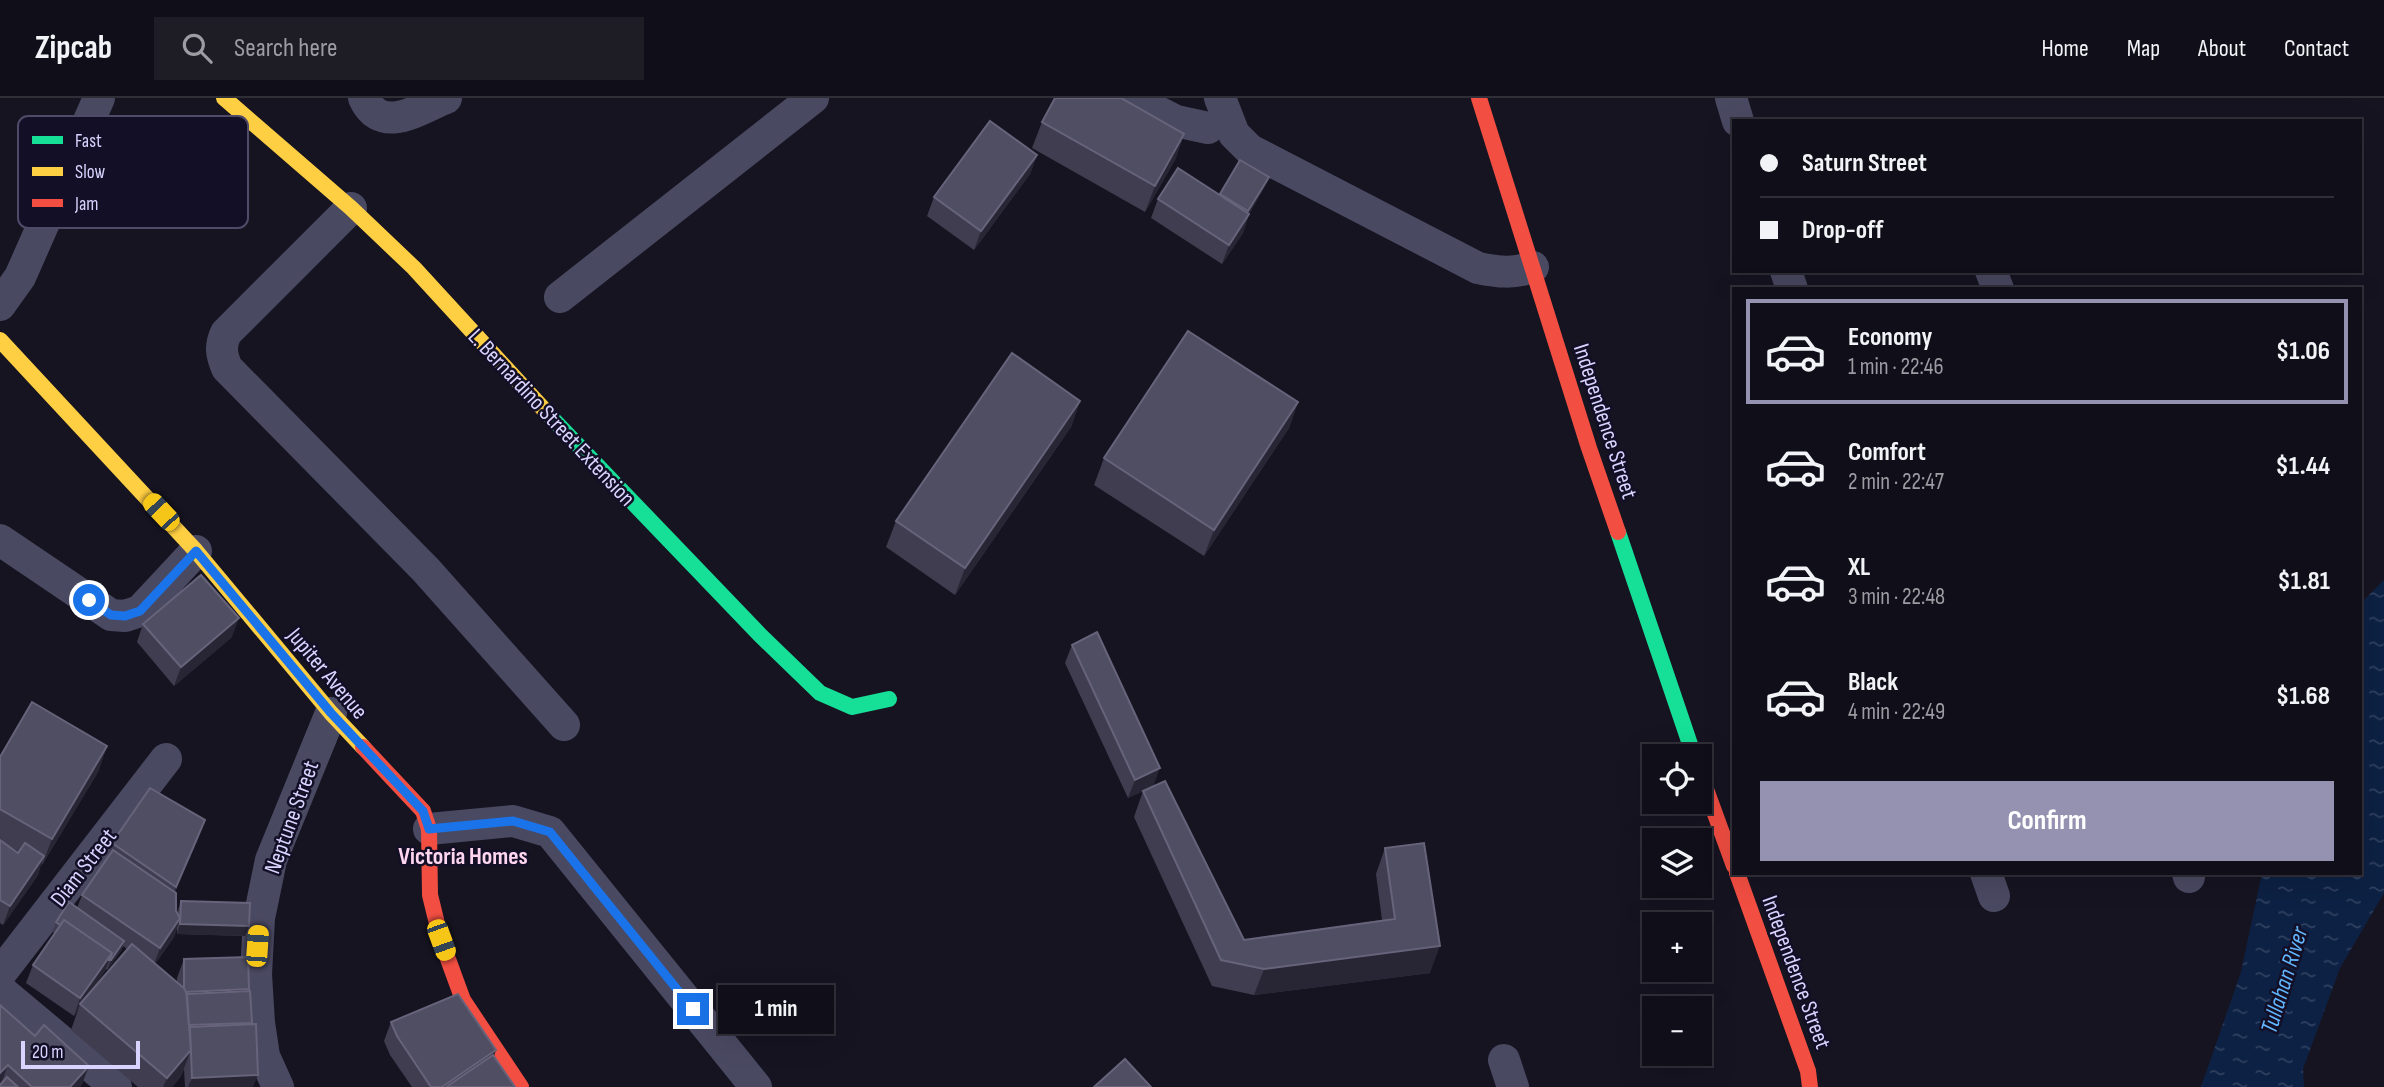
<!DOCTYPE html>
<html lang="en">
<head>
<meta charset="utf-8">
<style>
	body { margin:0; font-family:"Sofia Sans Condensed",sans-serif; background:#1e1d26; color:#f1f3f6; height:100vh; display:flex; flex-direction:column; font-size:26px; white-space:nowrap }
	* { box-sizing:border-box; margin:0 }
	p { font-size:23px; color:#9c9ca2 }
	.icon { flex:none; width:38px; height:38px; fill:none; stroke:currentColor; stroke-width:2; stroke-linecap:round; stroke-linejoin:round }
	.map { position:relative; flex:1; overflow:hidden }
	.details { position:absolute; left:1732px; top:189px; width:630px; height:588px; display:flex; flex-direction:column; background:#100f19; border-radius:0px; box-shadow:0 7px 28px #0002,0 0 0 2px #302f38 }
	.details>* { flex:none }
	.banner { position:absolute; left:1732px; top:21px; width:630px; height:154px; border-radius:0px; box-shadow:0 7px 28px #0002,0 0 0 2px #302f38; display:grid; align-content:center; height:154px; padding:0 28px; background:#100f19 }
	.fabs { position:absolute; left:1642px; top:646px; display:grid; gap:14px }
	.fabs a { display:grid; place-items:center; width:70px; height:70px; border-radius:0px; background:#100f19; box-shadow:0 7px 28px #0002,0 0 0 2px #302f38; font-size:35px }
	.scale { position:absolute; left:21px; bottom:18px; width:119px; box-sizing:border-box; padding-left:7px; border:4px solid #d9d4ff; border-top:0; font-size:19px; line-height:24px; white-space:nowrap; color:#d9d4ff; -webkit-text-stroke:5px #130f26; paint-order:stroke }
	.end { position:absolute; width:32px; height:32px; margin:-16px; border:9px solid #1a73e8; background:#fff; box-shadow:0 0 0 4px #fff }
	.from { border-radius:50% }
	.bubble { position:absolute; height:49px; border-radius:0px; background:#100f19; box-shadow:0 7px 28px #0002,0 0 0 2px #302f38; font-size:23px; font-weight:700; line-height:49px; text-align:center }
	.car { position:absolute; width:21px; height:42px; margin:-21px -10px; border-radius:9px; box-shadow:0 0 5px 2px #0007; background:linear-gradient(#f5c518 24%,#345 0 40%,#f5c518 0 76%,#345 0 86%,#f5c518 0) }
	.banner b { display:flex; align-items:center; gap:24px; height:66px; font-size:26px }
	.banner b+b { border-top:2px solid #302f38 }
	.banner i { width:18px; height:18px; background:#f1f3f6 }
	ul { padding:12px 0 0; list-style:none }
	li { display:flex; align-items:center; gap:21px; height:105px; margin:0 14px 10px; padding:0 14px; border:4px solid transparent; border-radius:0px }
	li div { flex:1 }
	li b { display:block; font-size:26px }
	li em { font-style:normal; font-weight:700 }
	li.active { border-color:#9591b1 }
	li>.icon { width:63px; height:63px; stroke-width:1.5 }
	.primary-button { display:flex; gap:14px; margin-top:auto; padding:14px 28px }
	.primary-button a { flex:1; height:80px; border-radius:0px; background:#9591b1; color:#fff; font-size:28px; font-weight:700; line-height:80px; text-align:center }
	header { display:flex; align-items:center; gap:42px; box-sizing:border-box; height:98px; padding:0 35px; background:#100f19; border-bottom:2px solid #302f38 }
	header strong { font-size:33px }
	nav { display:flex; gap:38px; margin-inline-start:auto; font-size:24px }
	.search { width:490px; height:63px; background:#1e1d26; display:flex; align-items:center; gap:18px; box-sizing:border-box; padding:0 24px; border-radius:0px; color:#9c9ca2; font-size:26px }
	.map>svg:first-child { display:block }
	.water { fill:url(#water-ripples) }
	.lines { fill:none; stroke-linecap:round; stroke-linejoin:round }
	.street { stroke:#4a4962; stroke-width:32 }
	.fast { stroke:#16e098; stroke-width:16 }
	.slow { stroke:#ffcf43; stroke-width:16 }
	.jam { stroke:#f24e42; stroke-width:16 }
	.wall { fill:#403d50; fill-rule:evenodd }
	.shaded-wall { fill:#282635 }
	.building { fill:#504e63; stroke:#66637b; stroke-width:2 }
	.route { stroke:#1a73e8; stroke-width:9 }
	.labels { text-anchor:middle; stroke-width:5; stroke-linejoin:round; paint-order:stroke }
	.street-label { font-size:23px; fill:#d9d4ff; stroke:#130f26 }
	.neighbourhood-label { font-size:24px; font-weight:bold; fill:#ffd6f0; stroke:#130f26 }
	.water-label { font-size:24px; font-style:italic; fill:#62b6ff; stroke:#130f26 }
	.key { fill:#130f26; stroke:#4e4a67; stroke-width:2 }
	.key-label { font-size:19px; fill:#d9d4ff }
</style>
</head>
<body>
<header>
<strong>Zipcab</strong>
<div class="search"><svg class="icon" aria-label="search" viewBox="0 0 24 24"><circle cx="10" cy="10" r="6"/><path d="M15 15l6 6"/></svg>Search here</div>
<nav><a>Home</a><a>Map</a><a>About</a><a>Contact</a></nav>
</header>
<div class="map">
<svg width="2384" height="989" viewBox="0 0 2384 989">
	<defs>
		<pattern id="water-ripples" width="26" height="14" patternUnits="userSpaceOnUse" patternTransform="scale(1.75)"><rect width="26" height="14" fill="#0d2144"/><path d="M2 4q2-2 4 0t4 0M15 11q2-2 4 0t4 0" fill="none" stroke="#304060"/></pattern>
	</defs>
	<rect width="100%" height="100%" fill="#161421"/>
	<path class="water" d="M 2384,482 L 2384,795 L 2340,870 L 2303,971 L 2304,989 L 2201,989 L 2241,874 L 2262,775 L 2361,775 L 2361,505 Z"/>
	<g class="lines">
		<g class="street">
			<path d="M 364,0 C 381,38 419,11 446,0"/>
			<path d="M 1131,0 L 1176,23 L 1208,30"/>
			<path d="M 1220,0 L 1234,36 L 1250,52 L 1478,170 C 1498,174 1513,176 1533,169"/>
			<path d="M 1731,0 L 1738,23"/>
			<path d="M 351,110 L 226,235 C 220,248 221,256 227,270 L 426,472 L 564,627"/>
			<path d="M 1786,173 L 1792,191"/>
			<path d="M 1991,173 L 1998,191"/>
			<path d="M 560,199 L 813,0"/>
			<path d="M 0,207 L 20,179 L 99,0"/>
			<path d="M 0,442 L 111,517 L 125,518 L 140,513 L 196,453"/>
			<path d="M 429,731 L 513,723 L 550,734 L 756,989"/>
			<path d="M 1986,775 L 1994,798"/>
			<path d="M 2188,775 L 2189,779"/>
			<path d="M 0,876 L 166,661"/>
			<path d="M 0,892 L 116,989"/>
			<path d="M 1504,962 L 1513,989"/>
			<path d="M 278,989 L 264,958 L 259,925 L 256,876 L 259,820 L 271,762 L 331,615"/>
		</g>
		<g class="fast">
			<path d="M 548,316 L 760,537 L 820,595 L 852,609 L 889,601"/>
			<path d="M 1618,434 L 1694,658"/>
		</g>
		<g class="slow">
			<path d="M 224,0 L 351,110 L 414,170 L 548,316"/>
			<path d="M 0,242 L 196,453 L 331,615 L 363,649"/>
		</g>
		<g class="jam">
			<path d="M 1479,0 L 1589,350 L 1618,434"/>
			<path d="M 363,649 L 423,713 L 429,731 L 430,797 L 441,842 L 463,902 L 521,989"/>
			<path d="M 1699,672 L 1734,768"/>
			<path d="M 1737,775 L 1808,973 L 1810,989"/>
		</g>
	</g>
	<g class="wall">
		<path d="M 1042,24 L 1184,36 L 1175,62 L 1145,114 L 1032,50 Z"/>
		<path d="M 1037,57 L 1030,76 L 974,152 L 927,118 L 934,99 Z"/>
		<path d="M 1269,79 L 1265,88 L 1249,116 L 1243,135 L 1222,166 L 1151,120 L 1158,101 L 1220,97 Z"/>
		<path d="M 1080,303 L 1071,329 L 955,497 L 886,449 L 896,423 Z"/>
		<path d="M 1298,304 L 1289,330 L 1204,458 L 1094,387 L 1104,360 Z"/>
		<path d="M 143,526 L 232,539 L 174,588 L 137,544 Z"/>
		<path d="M 1072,547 L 1153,688 L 1244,842 L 1382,822 L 1376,776 L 1385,750 L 1430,875 L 1254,897 L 1212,888 L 1134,719 L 1143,693 L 1128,700 L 1065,565 Z"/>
		<path d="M 107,648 L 98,674 L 42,767 L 41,766 L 38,777 L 3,827 L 0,825 L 0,659 ZM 1,743 L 19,754 L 18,755 Z"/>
		<path d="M 198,741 L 175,794 L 176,813 L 177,815 L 181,803 L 245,838 L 177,836 L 177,830 L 174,839 L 155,866 L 177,884 L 177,880 L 184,861 L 248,893 L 252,925 L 253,989 L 185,989 L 184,971 L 181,978 L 172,989 L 138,989 L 71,932 L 78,912 L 74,918 L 26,885 L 33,867 L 55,835 L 52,834 L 56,824 L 77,810 L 82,797 L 106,762 L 112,745 ZM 123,848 L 127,851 L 91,893 L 106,871 L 107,872 L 121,853 Z"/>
		<path d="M 0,907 L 35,938 L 89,968 L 82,986 L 80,989 L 0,989 Z"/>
		<path d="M 391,924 L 494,958 L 515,989 L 412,989 L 390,957 L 384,943 Z"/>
	</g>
	<g class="shaded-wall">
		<path d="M 1184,36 L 1175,62 L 1145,114 L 1155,88 Z"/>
		<path d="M 1037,57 L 1030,76 L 974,152 L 981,133 Z"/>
		<path d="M 1269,79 L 1265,88 L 1245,123 L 1248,113 Z"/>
		<path d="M 1249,116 L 1243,135 L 1222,166 L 1229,147 Z"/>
		<path d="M 1080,303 L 1071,329 L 955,497 L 965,470 Z"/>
		<path d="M 1298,304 L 1289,330 L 1204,458 L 1214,432 Z"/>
		<path d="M 239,520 L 232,539 L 174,588 L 181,569 Z"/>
		<path d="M 107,648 L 98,674 L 42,767 L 52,741 Z"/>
		<path d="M 1160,670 L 1153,689 L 1128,700 L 1135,682 Z"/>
		<path d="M 205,722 L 198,741 L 169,807 L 176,789 Z"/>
		<path d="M 44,758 L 38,777 L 3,827 L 10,808 Z"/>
		<path d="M 180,820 L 174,839 L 153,869 L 160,850 Z"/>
		<path d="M 180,826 L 249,828 L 245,838 L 177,836 Z"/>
		<path d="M 124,843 L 121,853 L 107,872 L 111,862 Z"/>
		<path d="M 1440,848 L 1430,875 L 1254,897 L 1264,871 Z"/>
		<path d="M 112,855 L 105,873 L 82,907 L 80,906 L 78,912 L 74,918 L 80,900 Z"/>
		<path d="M 249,891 L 242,910 L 187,912 L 184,894 Z"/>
		<path d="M 252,925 L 245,944 L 184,946 L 188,927 Z"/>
		<path d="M 191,952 L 181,978 L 172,989 L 163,989 L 167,980 Z"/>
		<path d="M 496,952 L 490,971 L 463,989 L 442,989 Z"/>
		<path d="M 8,967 L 1,986 L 0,987 L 0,976 Z"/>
		<path d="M 89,968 L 82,986 L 80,989 L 70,989 Z"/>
		<path d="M 258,977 L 253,989 L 188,989 L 192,980 Z"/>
	</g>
	<g class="building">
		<path d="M 1055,0 L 1121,0 L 1184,36 L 1155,88 L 1042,24 Z"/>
		<path d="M 990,23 L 1037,57 L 981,133 L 934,99 Z"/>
		<path d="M 1240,62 L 1269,79 L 1248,113 L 1220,96 Z"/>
		<path d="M 1178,70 L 1249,116 L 1229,147 L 1158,101 Z"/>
		<path d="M 1188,233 L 1298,304 L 1214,432 L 1104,360 Z"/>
		<path d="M 1012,255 L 1080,303 L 965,470 L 896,423 Z"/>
		<path d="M 201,477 L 239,520 L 181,569 L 143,526 Z"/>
		<path d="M 1097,534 L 1160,670 L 1135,682 L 1072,547 Z"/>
		<path d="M 32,604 L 107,648 L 52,741 L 0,711 L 0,659 Z"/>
		<path d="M 1165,683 L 1244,842 L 1395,821 L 1385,750 L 1424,745 L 1440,848 L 1264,871 L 1221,862 L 1143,693 Z"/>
		<path d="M 150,690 L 205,722 L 176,789 L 112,745 Z"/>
		<path d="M 0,742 L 18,755 L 25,745 L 44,758 L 10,808 L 0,802 Z"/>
		<path d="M 113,752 L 176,795 L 176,813 L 180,820 L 160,850 L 82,797 Z"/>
		<path d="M 181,803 L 250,805 L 249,828 L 180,826 Z"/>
		<path d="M 69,804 L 124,843 L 111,862 L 109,862 L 112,855 L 64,822 L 60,827 L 56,824 Z"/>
		<path d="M 64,822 L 112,855 L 80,900 L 33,867 Z"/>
		<path d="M 132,846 L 186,892 L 191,952 L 167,980 L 80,906 Z"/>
		<path d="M 248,859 L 249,891 L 186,894 L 184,890 L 184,861 Z"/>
		<path d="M 250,893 L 252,925 L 189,927 L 187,896 Z"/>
		<path d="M 458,896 L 496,952 L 442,989 L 431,989 L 397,938 L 391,924 Z"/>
		<path d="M 0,907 L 35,938 L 44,927 L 89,968 L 70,989 L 32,989 L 8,967 L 0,975 Z"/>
		<path d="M 256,926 L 258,977 L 192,980 L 190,929 Z"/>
		<path d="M 493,957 L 515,989 L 446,989 Z"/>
		<path d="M 1125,961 L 1151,989 L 1094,989 Z"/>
		<path d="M 7,979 L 18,989 L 0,989 L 0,987 Z"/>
	</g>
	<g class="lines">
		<path class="route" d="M 89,502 L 111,517 L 125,518 L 140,513 L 196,453 L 331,615 L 423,713 L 429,731 L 513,723 L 550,734 L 693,911"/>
	</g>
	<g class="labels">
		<g class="street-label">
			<text transform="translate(552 319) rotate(47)" y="8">L. Bernardino Street Extension</text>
			<text transform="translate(1606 323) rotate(72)" y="8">Independence Street</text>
			<text transform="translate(328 575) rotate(50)" y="8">Jupiter Avenue</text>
			<text transform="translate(291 719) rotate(-70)" y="8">Neptune Street</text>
			<text transform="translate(83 769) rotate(-52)" y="8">Diam Street</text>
			<text transform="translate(1797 874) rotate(70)" y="8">Independence Street</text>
		</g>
		<g class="neighbourhood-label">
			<text x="463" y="766">Victoria Homes</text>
		</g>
		<g class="water-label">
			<text transform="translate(2284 882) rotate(-73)" y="8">Tullahan River</text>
		</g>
	</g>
	<rect x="18" y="18" width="230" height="112" rx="10" class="key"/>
	<rect x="32" y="38" width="31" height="8" fill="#16e098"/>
	<rect x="32" y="69" width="31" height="9" fill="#ffcf43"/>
	<rect x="32" y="101" width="31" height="8" fill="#f24e42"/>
	<g class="key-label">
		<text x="75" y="49">Fast</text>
		<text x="75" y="80">Slow</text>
		<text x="75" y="112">Jam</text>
	</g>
</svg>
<div class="fabs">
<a><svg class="icon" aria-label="locate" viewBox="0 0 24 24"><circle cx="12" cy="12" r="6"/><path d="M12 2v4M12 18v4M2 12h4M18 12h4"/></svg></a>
<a><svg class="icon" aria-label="layers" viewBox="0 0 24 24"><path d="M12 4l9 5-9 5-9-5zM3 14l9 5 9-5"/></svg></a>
<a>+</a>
<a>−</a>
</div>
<div class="scale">20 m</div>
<i class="end from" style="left:89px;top:502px"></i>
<i class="end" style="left:693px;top:911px"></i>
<div class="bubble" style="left:718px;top:887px;width:116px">1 min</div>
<i class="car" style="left:161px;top:414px;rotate:317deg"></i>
<i class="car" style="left:441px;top:842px;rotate:160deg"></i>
<i class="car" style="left:257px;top:848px;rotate:4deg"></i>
<div class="banner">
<b><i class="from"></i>Saturn Street</b>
<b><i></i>Drop-off</b>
</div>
<section class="details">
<ul>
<li class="active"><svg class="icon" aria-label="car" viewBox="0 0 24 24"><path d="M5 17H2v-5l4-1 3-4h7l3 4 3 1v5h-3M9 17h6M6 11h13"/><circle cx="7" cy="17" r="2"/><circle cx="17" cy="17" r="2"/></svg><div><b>Economy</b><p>1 min · 22:46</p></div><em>$1.06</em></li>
<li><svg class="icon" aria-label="car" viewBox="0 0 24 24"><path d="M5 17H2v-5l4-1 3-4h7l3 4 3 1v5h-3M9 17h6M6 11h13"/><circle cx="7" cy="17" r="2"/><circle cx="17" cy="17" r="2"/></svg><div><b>Comfort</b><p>2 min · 22:47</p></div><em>$1.44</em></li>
<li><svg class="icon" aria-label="car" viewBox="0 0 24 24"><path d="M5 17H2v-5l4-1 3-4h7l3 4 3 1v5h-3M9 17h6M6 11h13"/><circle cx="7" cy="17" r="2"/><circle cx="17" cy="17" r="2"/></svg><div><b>XL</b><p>3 min · 22:48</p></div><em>$1.81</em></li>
<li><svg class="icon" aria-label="car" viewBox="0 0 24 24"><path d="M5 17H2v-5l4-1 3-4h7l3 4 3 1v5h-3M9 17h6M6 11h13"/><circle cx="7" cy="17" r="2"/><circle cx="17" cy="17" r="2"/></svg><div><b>Black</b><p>4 min · 22:49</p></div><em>$1.68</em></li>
</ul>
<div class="primary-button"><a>Confirm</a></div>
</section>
</div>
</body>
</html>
